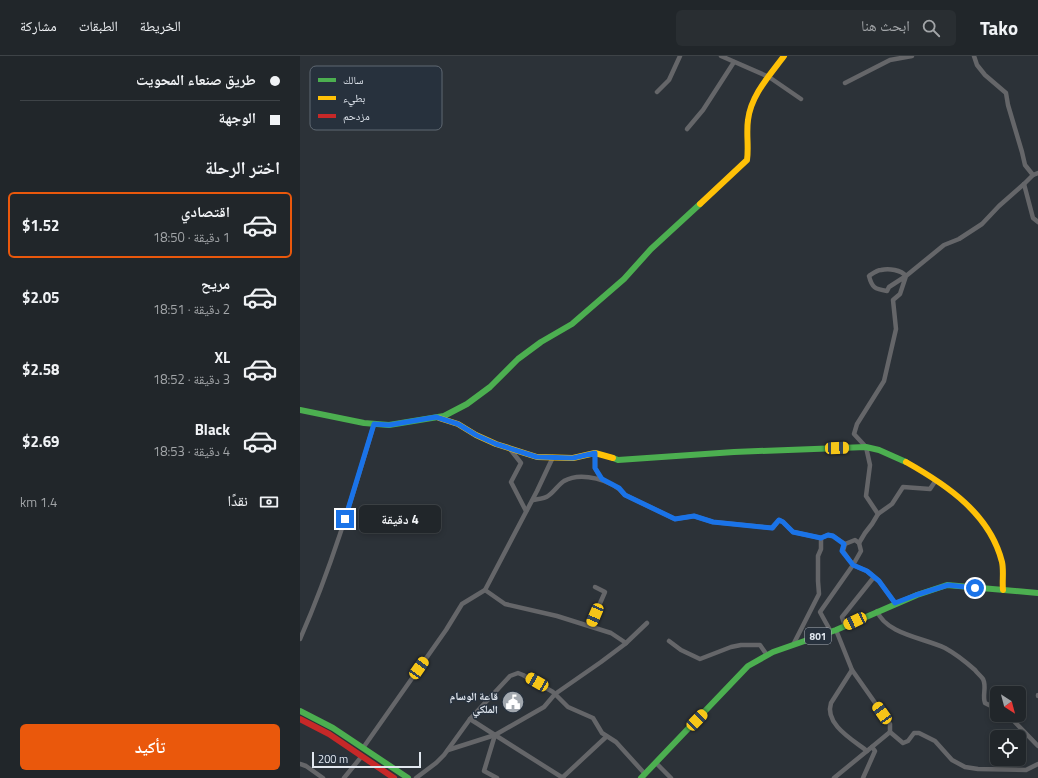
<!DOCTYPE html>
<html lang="ar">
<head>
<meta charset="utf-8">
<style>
	body { margin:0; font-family:"Titillium Web","Noto Naskh Arabic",sans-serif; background:#292e32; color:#f1f3f6; direction:rtl; height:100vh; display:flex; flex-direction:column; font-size:15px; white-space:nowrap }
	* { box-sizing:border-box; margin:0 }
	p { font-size:13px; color:#a2a5a8 }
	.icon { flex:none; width:22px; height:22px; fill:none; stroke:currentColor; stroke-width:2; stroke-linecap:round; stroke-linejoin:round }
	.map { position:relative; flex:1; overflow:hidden; direction:ltr }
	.panel { display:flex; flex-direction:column; background:#21262a; width:300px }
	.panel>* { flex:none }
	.guide { display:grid; align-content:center; height:88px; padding:0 20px; background:#21262a }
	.needle { width:26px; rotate:144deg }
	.buttons { position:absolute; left:690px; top:630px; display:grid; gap:8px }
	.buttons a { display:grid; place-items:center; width:36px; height:36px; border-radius:6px; background:#21262a; box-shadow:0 2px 6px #0003,0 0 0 1px #3e4347; font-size:20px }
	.scale { position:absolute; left:12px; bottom:10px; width:109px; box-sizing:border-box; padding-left:4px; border:2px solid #e1e7ef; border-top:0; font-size:11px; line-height:14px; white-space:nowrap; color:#e1e7ef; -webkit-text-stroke:3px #27313d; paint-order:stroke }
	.end { position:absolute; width:18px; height:18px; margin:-9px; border:5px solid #1a73e8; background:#fff; box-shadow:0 0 0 2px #fff }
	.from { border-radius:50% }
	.bubble { position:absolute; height:28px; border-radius:6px; background:#21262a; box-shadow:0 2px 6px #0003,0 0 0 1px #3e4347; font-size:13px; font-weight:700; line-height:28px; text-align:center; direction:rtl }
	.car { position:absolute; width:12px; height:24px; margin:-12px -6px; border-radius:5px; box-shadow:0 0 3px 1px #0007; background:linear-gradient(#f5c518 24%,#345 0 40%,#f5c518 0 76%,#345 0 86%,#f5c518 0) }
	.guide b { display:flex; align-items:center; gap:14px; height:38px; font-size:15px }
	.guide b+b { border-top:1px solid #3e4347 }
	.guide i { width:10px; height:10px; background:#f1f3f6 }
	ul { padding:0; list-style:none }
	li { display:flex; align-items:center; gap:12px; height:66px; margin:0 8px 6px; padding:0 12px; border:2px solid transparent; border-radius:6px }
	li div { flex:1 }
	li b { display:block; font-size:15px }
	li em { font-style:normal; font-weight:700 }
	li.on { border-color:#ea580c }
	li>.icon { width:36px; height:36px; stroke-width:1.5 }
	h2 { padding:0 20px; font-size:18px; line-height:48px }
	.pay { display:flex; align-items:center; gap:10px; height:44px; padding:0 20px; font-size:15px }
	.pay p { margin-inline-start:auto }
	.button { display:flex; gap:8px; margin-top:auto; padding:8px 20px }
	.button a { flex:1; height:46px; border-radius:6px; background:#ea580c; color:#fff; font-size:16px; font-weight:700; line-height:46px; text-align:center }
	header { display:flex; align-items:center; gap:24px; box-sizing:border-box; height:56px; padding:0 20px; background:#21262a; border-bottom:1px solid #3e4347 }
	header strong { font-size:19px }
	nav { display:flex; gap:22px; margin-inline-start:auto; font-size:14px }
	.search { width:280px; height:36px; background:#292e32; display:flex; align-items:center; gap:10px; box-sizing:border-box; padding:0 14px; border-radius:6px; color:#a2a5a8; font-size:15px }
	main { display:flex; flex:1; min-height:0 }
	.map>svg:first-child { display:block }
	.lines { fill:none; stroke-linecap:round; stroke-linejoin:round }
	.street { stroke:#656669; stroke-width:4.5 }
	.fast { stroke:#4caf50; stroke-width:6 }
	.slow { stroke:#ffc107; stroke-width:6 }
	.jam { stroke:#c62828; stroke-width:6 }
	.route { stroke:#1a73e8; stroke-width:5 }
	.labels { text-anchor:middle; stroke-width:3; stroke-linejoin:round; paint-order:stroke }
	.shield { fill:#27313d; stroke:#a9b0ba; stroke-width:1 }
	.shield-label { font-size:10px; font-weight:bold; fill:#e1e7ef }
	.poi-label { font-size:11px; font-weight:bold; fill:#e1e7ef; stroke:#27313d; text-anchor:end }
	.key { fill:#27313d; stroke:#5f6872; stroke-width:1 }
	.key-label { font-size:11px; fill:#e1e7ef }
</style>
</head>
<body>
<header>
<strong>Tako</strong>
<div class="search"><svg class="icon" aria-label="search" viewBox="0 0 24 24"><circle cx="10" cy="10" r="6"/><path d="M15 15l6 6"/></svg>ابحث هنا</div>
<nav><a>الخريطة</a><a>الطبقات</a><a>مشاركة</a></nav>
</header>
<main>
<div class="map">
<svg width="738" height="722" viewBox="0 0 738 722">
	<rect width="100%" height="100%" fill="#2c3238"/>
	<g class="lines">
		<g class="street">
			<path d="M 421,0 L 469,21 L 501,43"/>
			<path d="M 674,0 L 677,9 L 685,19 L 706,37 L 708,49 L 722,96 L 725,109 L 733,119 L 738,117"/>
			<path d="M 545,27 L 590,4 L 612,0"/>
			<path d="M 357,36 L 369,24 L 380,0"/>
			<path d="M 387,73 L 403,54 L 434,6"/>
			<path d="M 724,128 L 733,162 L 738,166"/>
			<path d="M 210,393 L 221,407 L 211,426 L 226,455"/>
			<path d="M 295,397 L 295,412 L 301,423"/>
			<path d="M 233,444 C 237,443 244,443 248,440 C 254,436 258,429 264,425 C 281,415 313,424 325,439 L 375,463 L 394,460 L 413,466 L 473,472 L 479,464 L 483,466 L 493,476 L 521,482"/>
			<path d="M 578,458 L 566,440 L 570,409 L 566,391 L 554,378 L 557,368 L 584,325 L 596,273 L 593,244 L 600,238 L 606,220 C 601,214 589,212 581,214 C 577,214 572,218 569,220 C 572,232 575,233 587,235 L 589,231 L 606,220 L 644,189 L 659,183 L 682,168 L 699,150 L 724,128 L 733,119"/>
			<path d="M 559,487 L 565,477 L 572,468 L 578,458 L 592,448 L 603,431 L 630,433 L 636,424"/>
			<path d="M 185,534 L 205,548 L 257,560 L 311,577 L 326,587"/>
			<path d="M 577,555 C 586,578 624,582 645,592 C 656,598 666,606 675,614 C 677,617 681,620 683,623 C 687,631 682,639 685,647 L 697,653"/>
			<path d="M 290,570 L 305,536 L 295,531"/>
			<path d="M 545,570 L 542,561 L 574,521"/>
			<path d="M 536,574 L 552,614 L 531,647 C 524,668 553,684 567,695 L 590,676"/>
			<path d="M 531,576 L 520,556 L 553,509 L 561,495 L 559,487 L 555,484 L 545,488"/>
			<path d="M 0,583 C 31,513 52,442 74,368"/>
			<path d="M 369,585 L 381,594 L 400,603 L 431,591 L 441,589 L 460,589 L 467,599"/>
			<path d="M 493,589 L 519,538 L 518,525 L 518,500 L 521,493 L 521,482 L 528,479 L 533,480 L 545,488 L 543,495 L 553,509 L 567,515 L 579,525 L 595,547"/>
			<path d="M 552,614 L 590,668 L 590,676 L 603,687 L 608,685 L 614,677 L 619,677 L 635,685 L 652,704 L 665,711 L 678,713 L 726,714 L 738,708"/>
			<path d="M 738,640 L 738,639"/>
			<path d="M 708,659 L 738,690"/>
			<path d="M 170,663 L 195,679 L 244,651 L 255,638 L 301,606 L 325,588 L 347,567"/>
			<path d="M 195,679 L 263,722"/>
			<path d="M 195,679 L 184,715 L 197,722"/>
			<path d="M 63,692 L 146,574 L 162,548 L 185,534 L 237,435 L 253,401"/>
			<path d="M 148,694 L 195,679"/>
			<path d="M 356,707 L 371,722"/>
			<path d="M 0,708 L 6,710 L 23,722"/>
			<path d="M 44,722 L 62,700"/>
			<path d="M 116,722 L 136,707 L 144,699 L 170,663 L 210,620 L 218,617 L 223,619 L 253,636 L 268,651 L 293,662 L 302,677 L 316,686 L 345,718"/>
			<path d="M 262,722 L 306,681"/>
			<path d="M 534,722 L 567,695"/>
			<path d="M 563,722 L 575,695 L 572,691"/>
		</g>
		<g class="fast">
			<path d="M 0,354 L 64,367 L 89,369 L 144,360 L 167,348 L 190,331 L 218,303 L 241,286 L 272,268 L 324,223 L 351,193 L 400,148"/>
			<path d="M 313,402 L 318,404 L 434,396 L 566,391 L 579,394 L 606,406"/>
			<path d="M 0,655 L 33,672 L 108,722"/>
			<path d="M 341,722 L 448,610 L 473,596 L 536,574 L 617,539 L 647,529 L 738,537"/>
		</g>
		<g class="slow">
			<path d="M 400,148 L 447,104 C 449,91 446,77 448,64 C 451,39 470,19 484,0"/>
			<path d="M 139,362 L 158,368 L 176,379 L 196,388 L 237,401 L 273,402 L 295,397 L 313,402"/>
			<path d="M 606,406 C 647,429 690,458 702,506 C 704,515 702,525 703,534"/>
		</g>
		<path class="jam" d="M 0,663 L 29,678 L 94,722"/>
	</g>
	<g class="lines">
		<path class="route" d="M 45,463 L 74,368 L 89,369 L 136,361 L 158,368 L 176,379 L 196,388 L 237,401 L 273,402 L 295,397 L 295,412 L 302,423 L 319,432 L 325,439 L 375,463 L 394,460 L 413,466 L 472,472 L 479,464 L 483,466 L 493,476 L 521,482 L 528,479 L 533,480 L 544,488 L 542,495 L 553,509 L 567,515 L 579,525 L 595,547 L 616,539 L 648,529 L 675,532"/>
	</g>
	<defs>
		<g id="civic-disc" transform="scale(1.15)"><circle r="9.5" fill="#a2a8af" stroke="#27313d"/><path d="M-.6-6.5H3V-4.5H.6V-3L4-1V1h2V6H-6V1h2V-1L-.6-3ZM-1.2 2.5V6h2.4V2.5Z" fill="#fff"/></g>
	</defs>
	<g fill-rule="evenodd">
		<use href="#civic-disc" x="213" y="646"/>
	</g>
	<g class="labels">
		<rect class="shield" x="505" y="572" width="26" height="16" rx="3"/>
		<g class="shield-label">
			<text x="518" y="584">801</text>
		</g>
		<g class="poi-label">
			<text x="198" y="644">قاعة الوسام<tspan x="198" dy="13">الملكي</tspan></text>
		</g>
	</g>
	<rect x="10" y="10" width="132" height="64" rx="6" class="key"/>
	<rect x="18" y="22" width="18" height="4" fill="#4caf50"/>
	<rect x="18" y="40" width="18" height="4" fill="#ffc107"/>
	<rect x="18" y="58" width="18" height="4" fill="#c62828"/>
	<g class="key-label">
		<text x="43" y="28">سالك</text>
		<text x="43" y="46">بطيء</text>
		<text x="43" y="64">مزدحم</text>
	</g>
</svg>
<div class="buttons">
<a><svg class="needle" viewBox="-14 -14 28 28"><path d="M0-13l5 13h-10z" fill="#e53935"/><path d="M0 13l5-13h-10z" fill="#a2a5a8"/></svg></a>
<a><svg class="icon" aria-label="locate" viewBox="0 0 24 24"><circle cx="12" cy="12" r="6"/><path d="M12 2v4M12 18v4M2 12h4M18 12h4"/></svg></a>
</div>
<div class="scale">200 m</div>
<i class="end from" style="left:675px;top:532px"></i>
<i class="end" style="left:45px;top:463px"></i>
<div class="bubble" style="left:59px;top:449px;width:82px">4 دقيقة</div>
<i class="car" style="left:537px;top:392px;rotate:88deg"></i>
<i class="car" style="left:295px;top:559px;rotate:203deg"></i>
<i class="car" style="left:555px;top:565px;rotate:245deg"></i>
<i class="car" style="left:119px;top:612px;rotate:35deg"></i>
<i class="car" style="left:237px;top:626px;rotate:300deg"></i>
<i class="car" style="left:582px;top:657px;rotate:325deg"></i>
<i class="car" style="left:397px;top:664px;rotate:44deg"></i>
</div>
<section class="panel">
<div class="guide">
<b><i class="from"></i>طريق صنعاء المحويت</b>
<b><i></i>الوجهة</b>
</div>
<h2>اختر الرحلة</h2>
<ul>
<li class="on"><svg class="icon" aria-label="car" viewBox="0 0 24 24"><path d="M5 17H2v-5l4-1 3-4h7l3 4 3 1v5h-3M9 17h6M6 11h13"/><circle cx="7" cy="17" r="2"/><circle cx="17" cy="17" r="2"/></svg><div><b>اقتصادي</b><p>1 دقيقة · 18:50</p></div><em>$1.52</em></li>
<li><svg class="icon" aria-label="car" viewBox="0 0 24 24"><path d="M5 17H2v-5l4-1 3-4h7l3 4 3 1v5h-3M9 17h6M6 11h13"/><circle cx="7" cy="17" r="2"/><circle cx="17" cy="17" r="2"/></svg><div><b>مريح</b><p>2 دقيقة · 18:51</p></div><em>$2.05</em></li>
<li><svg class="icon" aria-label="car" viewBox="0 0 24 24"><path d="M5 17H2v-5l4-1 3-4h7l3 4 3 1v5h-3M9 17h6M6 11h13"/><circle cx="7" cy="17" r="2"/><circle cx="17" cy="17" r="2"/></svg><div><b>XL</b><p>3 دقيقة · 18:52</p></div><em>$2.58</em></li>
<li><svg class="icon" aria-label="car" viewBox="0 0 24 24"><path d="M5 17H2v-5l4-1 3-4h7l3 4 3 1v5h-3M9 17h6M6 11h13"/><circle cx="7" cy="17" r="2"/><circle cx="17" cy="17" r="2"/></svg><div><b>Black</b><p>4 دقيقة · 18:53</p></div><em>$2.69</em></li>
</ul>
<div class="pay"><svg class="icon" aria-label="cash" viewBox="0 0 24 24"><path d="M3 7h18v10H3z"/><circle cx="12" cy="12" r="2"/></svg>نقدًا<p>1.4 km</p></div>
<div class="button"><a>تأكيد</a></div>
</section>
</main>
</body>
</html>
